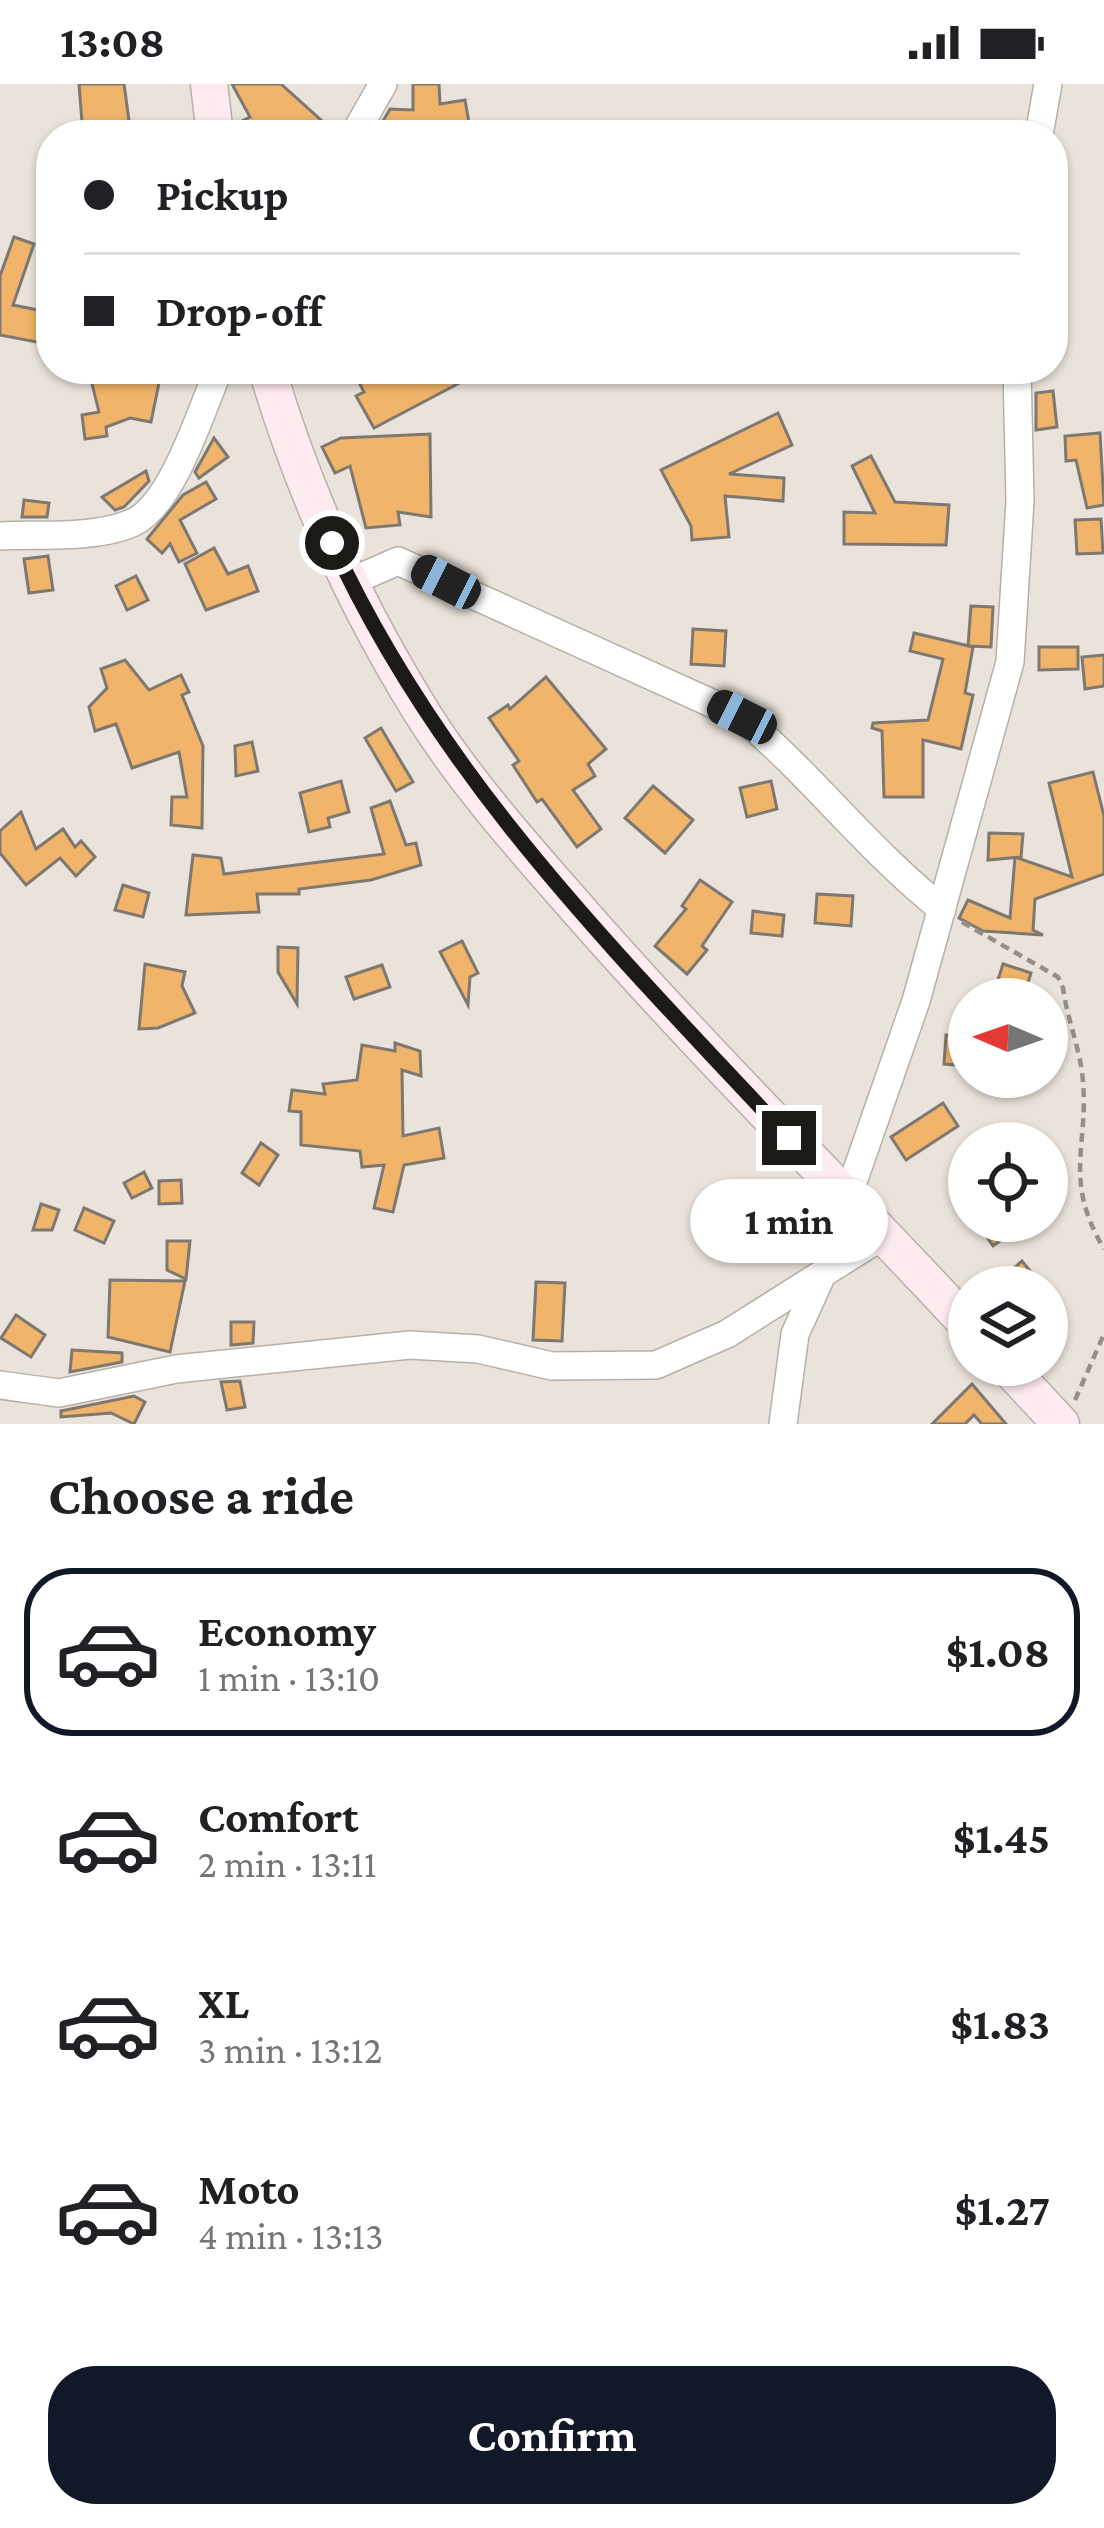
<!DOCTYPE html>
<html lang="en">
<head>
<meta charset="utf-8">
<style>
	body { margin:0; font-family:"Crimson Pro",serif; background:#f2f2f2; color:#202124; height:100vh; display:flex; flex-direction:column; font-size:45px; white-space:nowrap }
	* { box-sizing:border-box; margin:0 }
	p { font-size:39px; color:#757577 }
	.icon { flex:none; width:66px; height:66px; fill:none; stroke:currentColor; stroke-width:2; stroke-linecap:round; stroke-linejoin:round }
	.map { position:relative; height:1340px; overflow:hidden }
	.panel { display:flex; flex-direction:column; background:#fff; flex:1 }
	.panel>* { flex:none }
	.banner { position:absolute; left:36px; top:36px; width:1032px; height:264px; border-radius:48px; box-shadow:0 3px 9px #0004; display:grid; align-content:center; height:264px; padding:0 48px; background:#fff }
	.needle { width:78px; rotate:272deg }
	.tools { position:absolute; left:948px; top:894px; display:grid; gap:24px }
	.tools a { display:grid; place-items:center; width:120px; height:120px; border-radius:50%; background:#fff; box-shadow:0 3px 9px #0004; font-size:60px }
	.end { position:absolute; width:54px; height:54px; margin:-27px; border:15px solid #1c1a17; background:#fff; box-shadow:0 0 0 6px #fff }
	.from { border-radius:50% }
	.bubble { position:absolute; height:84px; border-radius:42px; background:#fff; box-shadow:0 3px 9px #0004; font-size:39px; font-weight:700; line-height:84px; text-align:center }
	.car { position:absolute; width:36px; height:72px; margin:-36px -18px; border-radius:15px; box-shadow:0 0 9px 3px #0007; background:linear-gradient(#222 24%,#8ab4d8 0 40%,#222 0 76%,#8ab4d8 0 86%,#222 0) }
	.banner b { display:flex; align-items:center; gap:42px; height:114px; font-size:45px }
	.banner b+b { border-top:3px solid #e0e0e0 }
	.banner i { width:30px; height:30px; background:#202124 }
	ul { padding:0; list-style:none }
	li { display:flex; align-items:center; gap:36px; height:168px; margin:0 24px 18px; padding:0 24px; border:6px solid transparent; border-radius:48px }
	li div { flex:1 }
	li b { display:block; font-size:45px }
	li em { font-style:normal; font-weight:700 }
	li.selected { border-color:#111827 }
	li>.icon { width:108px; height:108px; stroke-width:1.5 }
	h2 { padding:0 48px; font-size:54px; line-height:144px }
	.action { display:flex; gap:24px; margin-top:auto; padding:24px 48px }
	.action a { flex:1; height:138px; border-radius:48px; background:#111827; color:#fff; font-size:48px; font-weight:700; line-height:138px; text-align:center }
	.status { display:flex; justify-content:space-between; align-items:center; height:84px; padding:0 60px; background:#fff; direction:ltr }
	.status svg { height:33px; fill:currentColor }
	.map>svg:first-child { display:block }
	.building { fill:#f0b46a; stroke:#7e7871; stroke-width:3 }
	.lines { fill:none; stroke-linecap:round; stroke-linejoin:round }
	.street-casing { stroke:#b6b0a8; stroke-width:30 }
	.secondary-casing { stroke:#b6b0a8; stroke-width:39 }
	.path { stroke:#948f89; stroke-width:4.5; stroke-dasharray:9 6; stroke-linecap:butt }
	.street { stroke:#fff; stroke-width:27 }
	.secondary { stroke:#feebef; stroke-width:36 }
	.route { stroke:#1c1a17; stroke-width:15 }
</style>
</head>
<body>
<div class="status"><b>13:08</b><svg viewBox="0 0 49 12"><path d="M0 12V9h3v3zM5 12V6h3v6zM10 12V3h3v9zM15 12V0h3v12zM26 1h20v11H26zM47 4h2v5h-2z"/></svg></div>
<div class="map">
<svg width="1104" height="1340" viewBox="0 0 1104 1340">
	<rect width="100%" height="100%" fill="#eae3db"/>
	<g class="building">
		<path d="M 79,0 L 124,0 L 131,51 L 83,51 Z"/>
		<path d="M 232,0 L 281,0 L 322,37 L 310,51 L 237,51 L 236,40 L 250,33 Z"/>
		<path d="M 413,0 L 439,0 L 440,20 L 465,16 L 470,44 L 375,51 L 390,25 L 413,26 Z"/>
		<path d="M 14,153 L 34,160 L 13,221 L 48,228 L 42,259 L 0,251 L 0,192 Z"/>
		<path d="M 103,285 L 154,285 L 159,299 L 151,338 L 130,334 L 106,343 L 107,352 L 85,355 L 82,331 L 99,328 L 89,288 Z"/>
		<path d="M 352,285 L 486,285 L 374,344 L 356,312 L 364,308 Z"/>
		<path d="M 1053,307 L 1057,343 L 1036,346 L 1036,309 Z"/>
		<path d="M 778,329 L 792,361 L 729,390 L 784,394 L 783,417 L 725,412 L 729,453 L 692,456 L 691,442 L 661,386 Z"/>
		<path d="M 1100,349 L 1104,421 L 1087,424 L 1076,376 L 1066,377 L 1065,352 Z"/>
		<path d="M 430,350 L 431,433 L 398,428 L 400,441 L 366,444 L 350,382 L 335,389 L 322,363 L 341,354 Z"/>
		<path d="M 214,354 L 228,373 L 199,394 L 195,388 Z"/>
		<path d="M 871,372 L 895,418 L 949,421 L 946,461 L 844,460 L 844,428 L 875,429 L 852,382 Z"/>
		<path d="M 146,387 L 149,397 L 124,423 L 115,426 L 102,413 Z"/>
		<path d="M 206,398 L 216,415 L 180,436 L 197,469 L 179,478 L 170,460 L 162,469 L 147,455 L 183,411 Z"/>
		<path d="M 24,416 L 49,419 L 47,433 L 22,433 Z"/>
		<path d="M 1101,435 L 1103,469 L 1077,470 L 1075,436 Z"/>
		<path d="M 214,464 L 228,490 L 248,482 L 258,507 L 206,526 L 185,480 Z"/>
		<path d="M 48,472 L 53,506 L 29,509 L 24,475 Z"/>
		<path d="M 136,492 L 148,516 L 127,526 L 116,502 Z"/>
		<path d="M 971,522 L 993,523 L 991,563 L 968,562 Z"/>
		<path d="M 693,545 L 726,547 L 724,582 L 691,580 Z"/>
		<path d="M 914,549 L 973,563 L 965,609 L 973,611 L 961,665 L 923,656 L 923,713 L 884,713 L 882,647 L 872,644 L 873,639 L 928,636 L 943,575 L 910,567 Z"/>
		<path d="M 1039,563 L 1078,563 L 1078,585 L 1039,586 Z"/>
		<path d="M 1104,571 L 1104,602 L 1085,605 L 1082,573 Z"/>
		<path d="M 125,576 L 149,606 L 181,591 L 189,608 L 182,611 L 203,662 L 202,744 L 171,741 L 172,713 L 187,713 L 179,668 L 132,684 L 116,640 L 95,647 L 89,623 L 107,604 L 101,585 Z"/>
		<path d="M 546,593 L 606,665 L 588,680 L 595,692 L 573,706 L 601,745 L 577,763 L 542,715 L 537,718 L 513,681 L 519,677 L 489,634 L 508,621 L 510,625 Z"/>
		<path d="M 381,644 L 413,698 L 396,707 L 365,654 Z"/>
		<path d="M 252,658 L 258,687 L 236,692 L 235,662 Z"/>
		<path d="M 1093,688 L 1104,732 L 1104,790 L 1035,815 L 1033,846 L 1043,851 L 983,847 L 959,834 L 968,816 L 1010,834 L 1015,773 L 1072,793 L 1049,699 Z"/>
		<path d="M 341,697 L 349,728 L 328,734 L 330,743 L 309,748 L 300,709 Z"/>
		<path d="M 771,697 L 777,725 L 747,733 L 740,704 Z"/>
		<path d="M 653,702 L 693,736 L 665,769 L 625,734 Z"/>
		<path d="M 390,717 L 406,761 L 416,759 L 421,781 L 371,796 L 299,805 L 299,810 L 257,810 L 259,828 L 186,831 L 193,771 L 221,774 L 224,790 L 384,770 L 371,724 Z"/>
		<path d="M 21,728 L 36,765 L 63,745 L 75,763 L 81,757 L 95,773 L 76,792 L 60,774 L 26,801 L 0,769 L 0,747 Z"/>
		<path d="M 989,749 L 1023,750 L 1021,773 L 988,776 Z"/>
		<path d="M 700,796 L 732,818 L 702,862 L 707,866 L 687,890 L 655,862 L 686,825 L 682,822 Z"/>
		<path d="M 123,801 L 149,809 L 143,833 L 115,826 Z"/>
		<path d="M 817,810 L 853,812 L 851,842 L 815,839 Z"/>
		<path d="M 753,827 L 784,831 L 782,852 L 751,849 Z"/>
		<path d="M 462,857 L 478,889 L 470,893 L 468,921 L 440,868 Z"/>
		<path d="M 278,863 L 298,864 L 297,920 L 278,888 Z"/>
		<path d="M 145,880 L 185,888 L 182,902 L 195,929 L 158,944 L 139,945 Z"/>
		<path d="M 1003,880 L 1031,889 L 1023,915 L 992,915 Z"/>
		<path d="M 382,881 L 390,903 L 354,915 L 346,893 Z"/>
		<path d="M 946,951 L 969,953 L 969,982 L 944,980 Z"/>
		<path d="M 395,959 L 420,967 L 421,992 L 402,986 L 403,1052 L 439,1044 L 444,1074 L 404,1081 L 393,1128 L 374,1124 L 384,1081 L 362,1083 L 360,1067 L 301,1061 L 301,1028 L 289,1027 L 292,1006 L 325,1010 L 323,1000 L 357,996 L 362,961 L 395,967 Z"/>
		<path d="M 943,1019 L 958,1042 L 906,1076 L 891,1053 Z"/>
		<path d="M 261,1059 L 278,1071 L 259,1101 L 242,1089 Z"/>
		<path d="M 144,1088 L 152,1104 L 132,1114 L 124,1099 Z"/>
		<path d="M 181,1096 L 182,1119 L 159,1120 L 159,1097 Z"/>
		<path d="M 41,1120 L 59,1126 L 52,1146 L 33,1146 Z"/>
		<path d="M 84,1124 L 114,1137 L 104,1159 L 75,1146 Z"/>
		<path d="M 976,1137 L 1028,1137 L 993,1162 Z"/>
		<path d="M 167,1157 L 190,1157 L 186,1195 L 167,1186 Z"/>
		<path d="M 1022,1177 L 1035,1193 L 1024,1203 L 992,1203 Z"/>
		<path d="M 110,1196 L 185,1197 L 170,1268 L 108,1253 Z"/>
		<path d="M 536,1198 L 565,1199 L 562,1257 L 533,1256 Z"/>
		<path d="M 16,1231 L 45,1251 L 31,1273 L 1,1254 Z"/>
		<path d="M 231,1238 L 254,1238 L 253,1259 L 231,1261 Z"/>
		<path d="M 72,1266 L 122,1269 L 122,1278 L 70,1288 Z"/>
		<path d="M 240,1297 L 245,1323 L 227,1326 L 221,1298 Z"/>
		<path d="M 972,1300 L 1006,1340 L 982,1340 L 974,1331 L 965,1340 L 932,1340 Z"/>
		<path d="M 134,1312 L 145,1318 L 134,1340 L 111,1329 L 61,1333 L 61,1327 Z"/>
	</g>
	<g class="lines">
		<g class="street-casing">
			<g id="street">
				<path d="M 354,51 L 383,0"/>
				<path d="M 1039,51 L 1048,0"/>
				<path d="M 0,452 C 40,450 95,455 132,439 C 173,421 201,326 219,285"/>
				<path d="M 350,498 L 398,477 L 742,633 C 813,693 869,767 942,825"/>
				<path d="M 847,1115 L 916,917 L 1010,578 L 1020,417 L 1017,285"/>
				<path d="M 0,1301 L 59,1309 L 176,1285 L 410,1261 L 478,1265 L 552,1282 L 656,1281 L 727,1250 L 882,1152"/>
				<path d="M 783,1340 L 795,1250 L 820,1195"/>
			</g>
		</g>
		<g class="secondary-casing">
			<g id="secondary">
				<path d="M 209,0 L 215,51"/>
				<path d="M 267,285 C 303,406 357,525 424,632 C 469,703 528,768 583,831 C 707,972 841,1104 969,1242"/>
				<path d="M 1006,1281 L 1061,1340"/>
			</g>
		</g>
		<g class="path">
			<path d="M 962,838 L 1058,893 L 1063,904 C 1067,933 1078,960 1082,988 C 1091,1060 1061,1092 1104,1165"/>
			<path d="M 1075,1316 L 1104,1250"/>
		</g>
		<use href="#street" class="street"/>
		<use href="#secondary" class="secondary"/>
	</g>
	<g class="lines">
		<path class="route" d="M 332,459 C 441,696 614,866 789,1054"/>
	</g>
</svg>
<div class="tools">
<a><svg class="needle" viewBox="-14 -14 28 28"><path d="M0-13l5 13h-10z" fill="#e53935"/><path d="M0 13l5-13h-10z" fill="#757577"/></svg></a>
<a><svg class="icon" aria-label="locate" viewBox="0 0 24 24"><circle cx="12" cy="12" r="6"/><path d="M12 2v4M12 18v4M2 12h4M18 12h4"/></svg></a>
<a><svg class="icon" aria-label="layers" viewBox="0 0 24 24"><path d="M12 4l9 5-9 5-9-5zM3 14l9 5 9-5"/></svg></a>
</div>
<i class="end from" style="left:332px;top:459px"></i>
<i class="end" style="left:789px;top:1054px"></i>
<div class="bubble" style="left:690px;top:1095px;width:198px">1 min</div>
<i class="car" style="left:446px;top:498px;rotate:297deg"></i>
<i class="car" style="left:742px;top:633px;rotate:297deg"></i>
<div class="banner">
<b><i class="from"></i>Pickup</b>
<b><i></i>Drop-off</b>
</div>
</div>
<section class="panel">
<h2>Choose a ride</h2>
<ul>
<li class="selected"><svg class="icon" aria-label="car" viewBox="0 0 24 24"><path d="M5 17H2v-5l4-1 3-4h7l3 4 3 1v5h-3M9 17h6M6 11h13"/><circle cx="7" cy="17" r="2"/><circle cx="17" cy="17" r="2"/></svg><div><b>Economy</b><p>1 min · 13:10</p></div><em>$1.08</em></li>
<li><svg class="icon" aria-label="car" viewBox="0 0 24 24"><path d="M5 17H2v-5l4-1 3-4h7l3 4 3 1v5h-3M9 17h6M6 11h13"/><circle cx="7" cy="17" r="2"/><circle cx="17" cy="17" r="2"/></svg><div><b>Comfort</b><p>2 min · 13:11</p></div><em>$1.45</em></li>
<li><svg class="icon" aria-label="car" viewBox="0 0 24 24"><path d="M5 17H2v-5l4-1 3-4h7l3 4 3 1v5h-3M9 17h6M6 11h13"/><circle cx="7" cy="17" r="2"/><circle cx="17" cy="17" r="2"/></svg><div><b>XL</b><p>3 min · 13:12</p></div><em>$1.83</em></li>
<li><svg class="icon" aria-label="car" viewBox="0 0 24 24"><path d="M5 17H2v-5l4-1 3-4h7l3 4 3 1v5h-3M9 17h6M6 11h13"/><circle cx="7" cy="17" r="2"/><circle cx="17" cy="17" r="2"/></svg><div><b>Moto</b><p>4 min · 13:13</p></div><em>$1.27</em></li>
</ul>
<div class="action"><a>Confirm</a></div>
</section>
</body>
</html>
